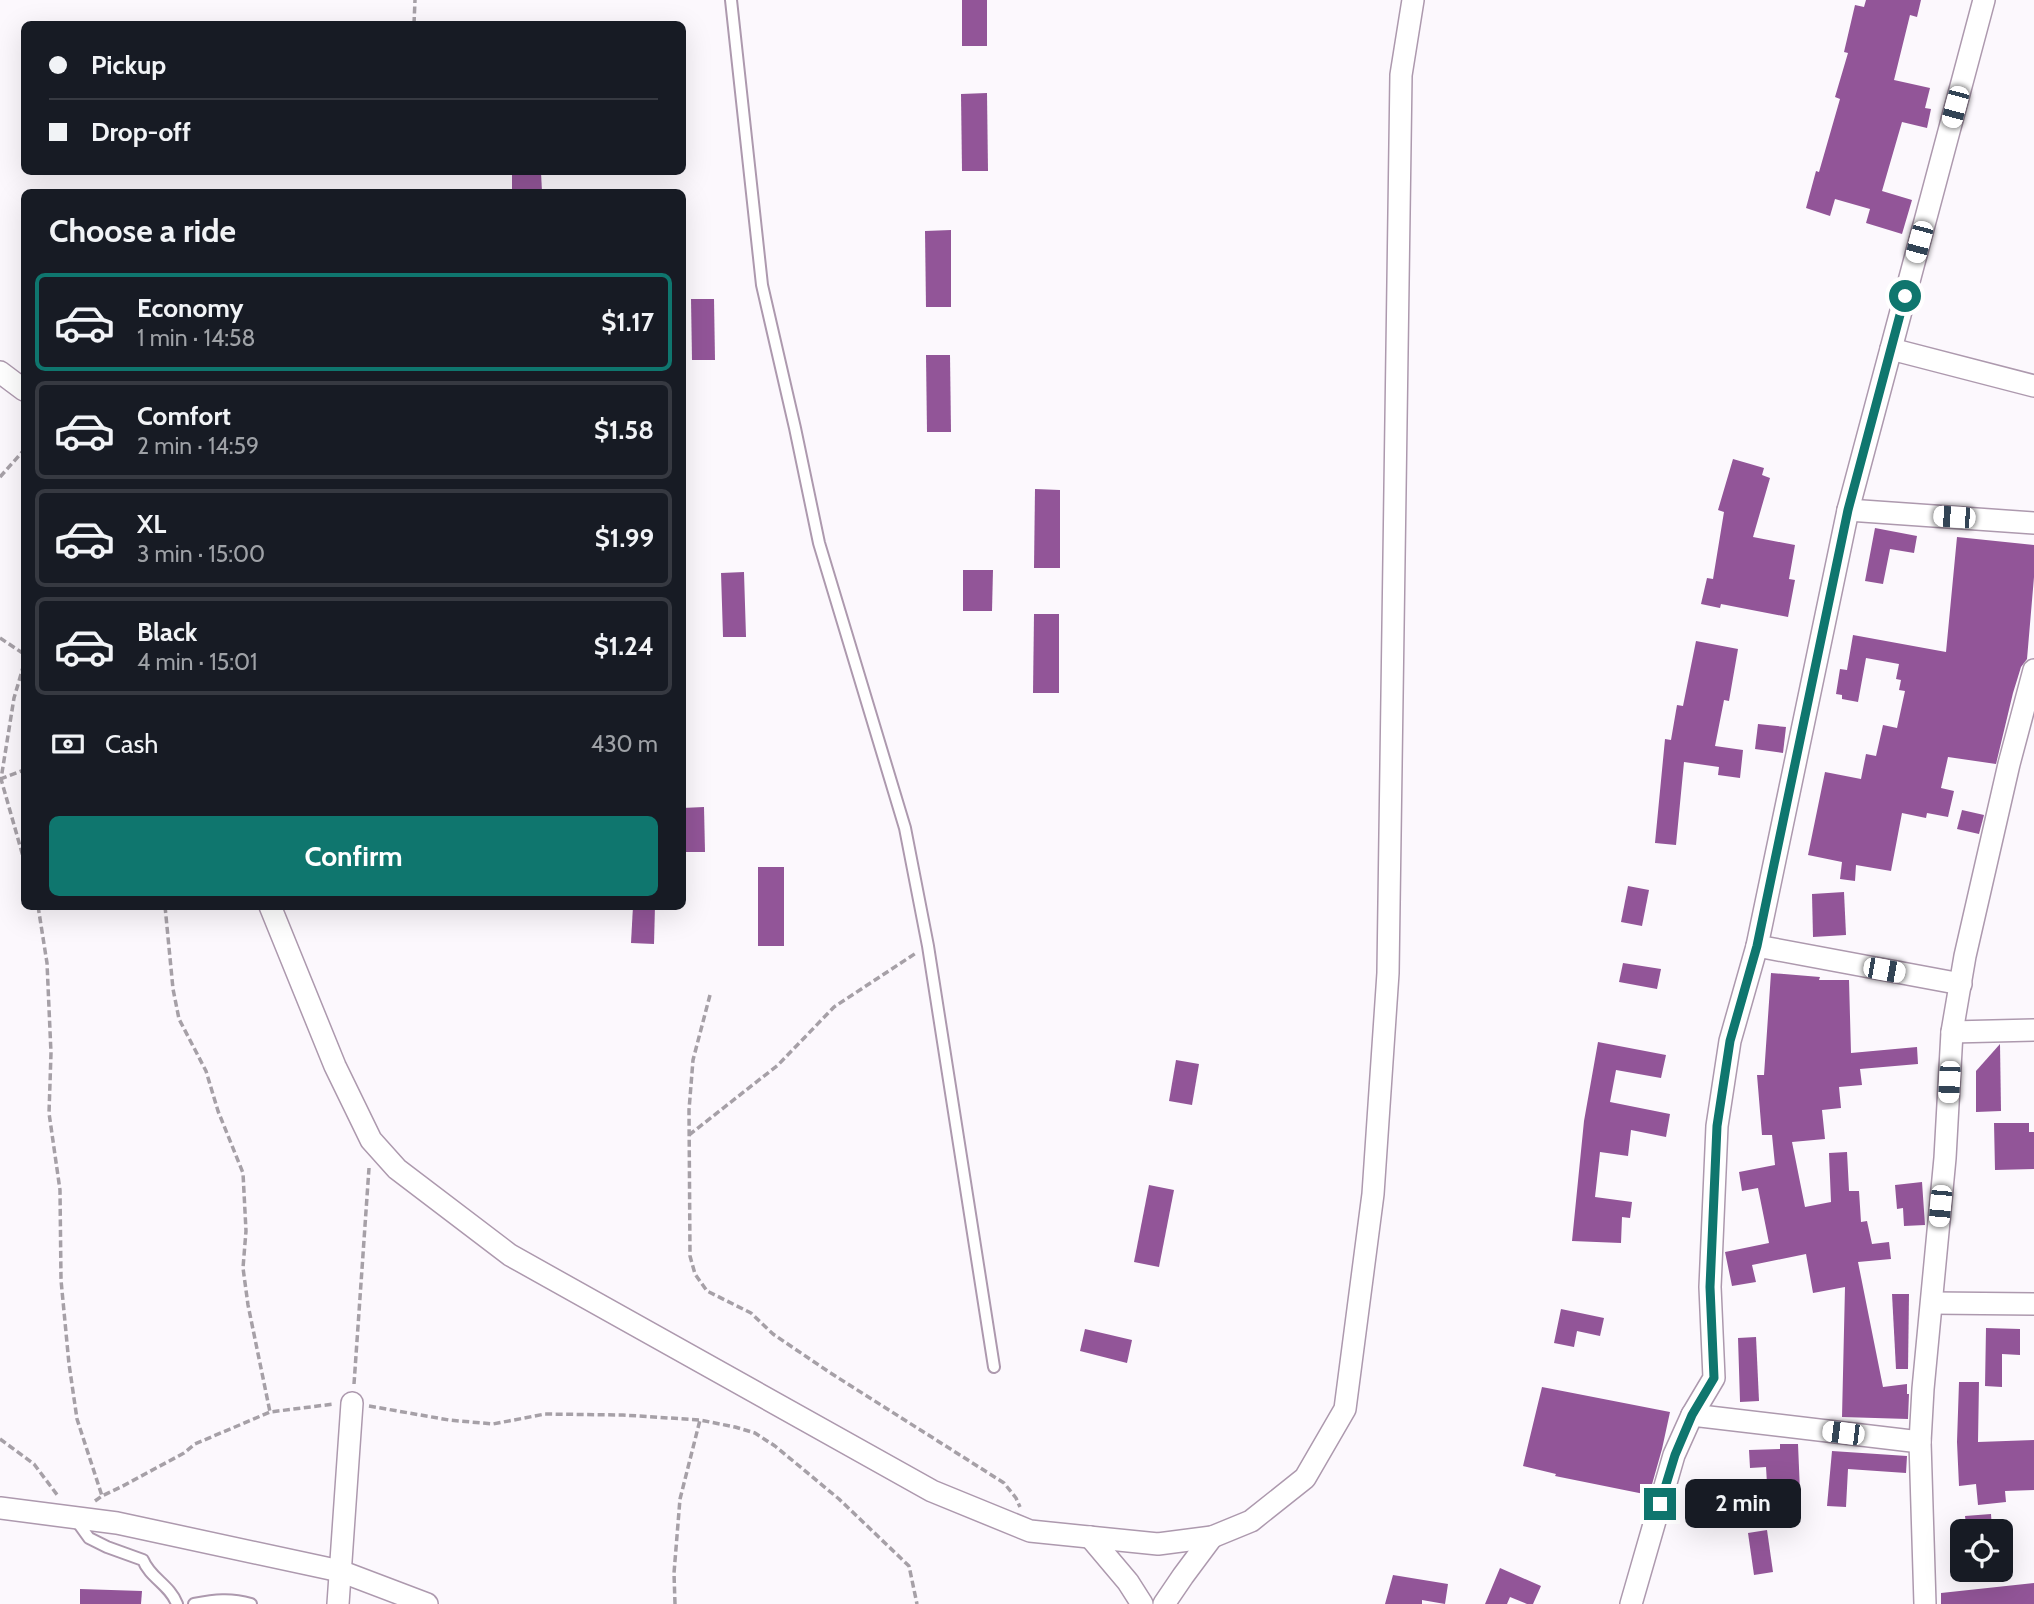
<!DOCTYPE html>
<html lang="en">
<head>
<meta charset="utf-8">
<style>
	body { margin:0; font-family:Cabin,sans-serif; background:#20242c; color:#f1f3f6; height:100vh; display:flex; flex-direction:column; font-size:26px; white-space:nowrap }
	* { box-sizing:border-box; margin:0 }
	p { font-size:23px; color:#9ea1a6 }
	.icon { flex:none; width:38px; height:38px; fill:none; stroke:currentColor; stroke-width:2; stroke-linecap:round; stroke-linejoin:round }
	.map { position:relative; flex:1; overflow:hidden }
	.drawer { position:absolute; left:21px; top:189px; width:665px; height:721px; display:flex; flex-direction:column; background:#171b24; border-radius:10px; box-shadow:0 7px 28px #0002 }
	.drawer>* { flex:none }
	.hud { position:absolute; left:21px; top:21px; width:665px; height:154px; border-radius:10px; box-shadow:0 7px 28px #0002; display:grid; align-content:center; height:154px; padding:0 28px; background:#171b24 }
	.fabs { position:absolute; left:1950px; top:1519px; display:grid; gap:14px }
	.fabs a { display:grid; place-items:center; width:63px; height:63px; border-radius:10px; background:#171b24; box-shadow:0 7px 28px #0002; font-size:35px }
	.end { position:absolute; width:32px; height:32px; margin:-16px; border:9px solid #0f766e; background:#fff; box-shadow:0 0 0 4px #fff }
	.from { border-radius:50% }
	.bubble { position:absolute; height:49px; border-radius:10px; background:#171b24; box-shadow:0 7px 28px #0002; font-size:23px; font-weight:700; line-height:49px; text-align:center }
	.car { position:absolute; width:21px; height:42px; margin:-21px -10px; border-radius:9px; box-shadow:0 0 5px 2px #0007; background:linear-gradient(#fff 24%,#345 0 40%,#fff 0 76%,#345 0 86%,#fff 0) }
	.hud b { display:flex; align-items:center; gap:24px; height:66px; font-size:26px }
	.hud b+b { border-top:2px solid #363941 }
	.hud i { width:18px; height:18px; background:#f1f3f6 }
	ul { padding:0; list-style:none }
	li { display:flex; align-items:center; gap:21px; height:98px; margin:0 14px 10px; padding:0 14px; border:4px solid #363941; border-radius:10px }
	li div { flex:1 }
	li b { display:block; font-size:26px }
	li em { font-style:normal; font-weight:700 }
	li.on { border-color:#0f766e }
	li>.icon { width:63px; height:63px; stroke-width:1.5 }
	h2 { padding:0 28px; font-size:32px; line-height:84px }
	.pay { display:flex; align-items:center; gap:18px; height:77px; padding:0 28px; font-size:26px }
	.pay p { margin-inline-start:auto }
	.action { display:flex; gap:14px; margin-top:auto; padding:14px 28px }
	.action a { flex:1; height:80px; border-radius:10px; background:#0f766e; color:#fff; font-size:28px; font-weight:700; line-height:80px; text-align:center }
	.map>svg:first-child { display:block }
	.building { fill:#925598 }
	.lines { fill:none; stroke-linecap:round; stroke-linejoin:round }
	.lane-casing { stroke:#ad99ae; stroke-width:14 }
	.street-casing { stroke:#ad99ae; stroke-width:24 }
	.path { stroke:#a6a0a7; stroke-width:3.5; stroke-dasharray:7 3.5; stroke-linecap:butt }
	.lane { stroke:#fff; stroke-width:10 }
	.street { stroke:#fff; stroke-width:21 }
	.route { stroke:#0f766e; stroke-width:9 }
</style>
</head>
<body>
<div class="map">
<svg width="2034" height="1604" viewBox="0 0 2034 1604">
	<rect width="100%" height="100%" fill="#fcf8fd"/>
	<g class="building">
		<rect x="962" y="0" width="25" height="46"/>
		<path d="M 1866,0 L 1921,0 L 1917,17 L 1910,15 L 1894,80 L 1930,88 L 1925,108 L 1931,109 L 1927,128 L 1902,122 L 1882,191 L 1912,200 L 1902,234 L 1866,223 L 1870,209 L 1835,199 L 1830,216 L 1806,208 L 1816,171 L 1819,172 L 1840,99 L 1835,97 L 1848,53 L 1844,52 L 1855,5 L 1864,7 Z"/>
		<path d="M 987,93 L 988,171 L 962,171 L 961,94 Z"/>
		<path d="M 512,172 L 541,172 L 542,192 L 512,192 Z"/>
		<path d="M 951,230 L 951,307 L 926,307 L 925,231 Z"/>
		<path d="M 691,299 L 714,299 L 715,360 L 692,360 Z"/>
		<path d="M 926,355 L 950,355 L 951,432 L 927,432 Z"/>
		<path d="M 1733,459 L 1764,468 L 1762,475 L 1770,478 L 1753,537 L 1795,545 L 1789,579 L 1795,580 L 1788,617 L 1721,604 L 1720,608 L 1701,604 L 1707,578 L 1713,579 L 1724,512 L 1718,510 Z"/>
		<path d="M 1035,489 L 1060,490 L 1060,568 L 1034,568 Z"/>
		<path d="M 1875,528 L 1917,536 L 1914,553 L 1890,549 L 1883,584 L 1865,581 Z"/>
		<path d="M 1957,537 L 2034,545 L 2034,577 L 2027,659 L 2021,667 L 2013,693 L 1996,764 L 1948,757 L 1941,788 L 1954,791 L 1948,817 L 1927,813 L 1926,818 L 1902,813 L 1891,871 L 1856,865 L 1855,881 L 1840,879 L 1842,862 L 1808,855 L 1825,772 L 1861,779 L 1866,754 L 1876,756 L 1883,725 L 1897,728 L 1905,691 L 1899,690 L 1901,680 L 1896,679 L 1899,664 L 1866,658 L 1858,702 L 1842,699 L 1842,695 L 1836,694 L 1840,669 L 1847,670 L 1853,635 L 1946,652 Z"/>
		<path d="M 963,570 L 993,570 L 992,611 L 963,611 Z"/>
		<path d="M 744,572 L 746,637 L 723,637 L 721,573 Z"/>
		<path d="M 1034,614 L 1059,614 L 1059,693 L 1033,693 Z"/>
		<path d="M 1696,641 L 1738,649 L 1729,701 L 1724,700 L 1715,746 L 1743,750 L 1740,778 L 1718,775 L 1719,767 L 1684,762 L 1676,845 L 1655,843 L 1665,739 L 1671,740 L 1677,705 L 1683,706 Z"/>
		<path d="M 1758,724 L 1786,727 L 1783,753 L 1755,749 Z"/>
		<path d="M 704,807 L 705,852 L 682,852 L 682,808 Z"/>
		<path d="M 1962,810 L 1984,815 L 1979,834 L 1957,829 Z"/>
		<rect x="758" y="867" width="26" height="79"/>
		<path d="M 1628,886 L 1649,890 L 1642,926 L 1621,922 Z"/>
		<path d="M 1844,892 L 1846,935 L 1813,937 L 1812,894 Z"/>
		<path d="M 633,906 L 655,906 L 654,944 L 631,943 Z"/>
		<path d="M 1623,963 L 1661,969 L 1657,989 L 1619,982 Z"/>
		<path d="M 1771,973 L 1820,977 L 1819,980 L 1849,980 L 1851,1053 L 1917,1047 L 1918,1064 L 1860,1069 L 1862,1085 L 1839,1087 L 1841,1108 L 1822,1110 L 1825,1139 L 1792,1142 L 1805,1207 L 1831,1202 L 1829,1153 L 1847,1152 L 1849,1191 L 1859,1191 L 1861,1222 L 1867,1221 L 1872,1244 L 1889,1242 L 1891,1259 L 1858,1262 L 1883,1387 L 1907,1384 L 1907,1394 L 1909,1394 L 1908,1419 L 1842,1417 L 1845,1287 L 1813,1293 L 1806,1254 L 1752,1265 L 1756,1282 L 1732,1286 L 1725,1252 L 1769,1243 L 1758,1188 L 1742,1191 L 1739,1172 L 1775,1165 L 1772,1135 L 1762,1135 L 1757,1075 L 1764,1075 Z"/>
		<path d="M 1598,1042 L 1666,1055 L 1661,1078 L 1616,1070 L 1610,1102 L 1670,1114 L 1666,1137 L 1631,1130 L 1628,1156 L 1600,1152 L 1595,1197 L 1632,1202 L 1630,1218 L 1622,1217 L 1621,1243 L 1572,1241 L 1584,1121 Z"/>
		<path d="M 2000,1044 L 2001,1111 L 1976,1112 L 1976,1071 Z"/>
		<path d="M 1176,1060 L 1199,1064 L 1192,1105 L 1169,1101 Z"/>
		<path d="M 1994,1123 L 2029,1123 L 2029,1132 L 2034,1132 L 2034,1169 L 1995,1170 Z"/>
		<path d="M 1922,1182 L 1925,1225 L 1904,1226 L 1903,1208 L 1897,1209 L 1895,1185 Z"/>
		<path d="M 1149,1185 L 1174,1190 L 1159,1267 L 1134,1262 Z"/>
		<path d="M 1892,1294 L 1909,1294 L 1908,1369 L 1896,1369 Z"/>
		<path d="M 1561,1309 L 1604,1318 L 1600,1336 L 1577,1331 L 1574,1347 L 1554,1343 Z"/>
		<path d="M 1986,1328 L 2020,1329 L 2020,1355 L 2002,1354 L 2002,1387 L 1985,1386 Z"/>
		<path d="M 1085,1329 L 1132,1340 L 1127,1363 L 1080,1351 Z"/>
		<path d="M 1756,1337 L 1759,1401 L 1740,1402 L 1738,1338 Z"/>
		<path d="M 1959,1382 L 1979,1382 L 1978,1442 L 2034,1440 L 2034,1490 L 2005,1491 L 2006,1502 L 1978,1505 L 1976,1484 L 1959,1486 L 1957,1442 Z"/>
		<path d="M 1542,1387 L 1670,1412 L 1662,1449 L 1649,1495 L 1555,1476 L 1556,1474 L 1523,1466 Z"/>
		<path d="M 1780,1444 L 1798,1444 L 1801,1516 L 1769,1517 L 1766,1467 L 1750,1468 L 1749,1450 L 1780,1449 Z"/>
		<path d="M 1832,1451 L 1907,1456 L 1906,1473 L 1848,1469 L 1846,1507 L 1827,1506 Z"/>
		<path d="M 1991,1514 L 1992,1531 L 1967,1531 L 1965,1516 Z"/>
		<path d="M 1767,1530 L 1773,1572 L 1754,1575 L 1748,1533 Z"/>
		<path d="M 1500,1568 L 1541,1586 L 1533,1604 L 1527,1604 L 1510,1597 L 1507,1604 L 1485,1604 Z"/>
		<path d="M 1393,1575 L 1448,1584 L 1445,1604 L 1422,1600 L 1422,1604 L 1385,1604 Z"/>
		<path d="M 2034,1583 L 2034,1604 L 1941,1604 L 1941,1593 Z"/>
		<path d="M 80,1589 L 142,1591 L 141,1604 L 80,1604 Z"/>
	</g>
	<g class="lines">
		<g class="lane-casing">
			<g id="lane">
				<path d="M 731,0 L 762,285 L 795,428 L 819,543 L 905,828 L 928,946 L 994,1367"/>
				<path d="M 76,1520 L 89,1538 L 107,1547 L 143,1560 C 150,1578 170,1585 177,1604"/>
				<path d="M 194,1604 C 215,1600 230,1598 251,1604"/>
			</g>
		</g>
		<g class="street-casing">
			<g id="street">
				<path d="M 1891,349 L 2034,386"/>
				<path d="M 0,372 L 24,390"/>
				<path d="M 1848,510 L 2034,523"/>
				<path d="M 270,906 L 335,1066 L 371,1140 L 397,1169 L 510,1255 L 932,1491 L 1030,1531 L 1158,1544 L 1212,1537 L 1251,1521 L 1305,1478 L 1345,1409 L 1373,1194 L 1388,973 L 1401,75 L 1413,0"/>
				<path d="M 1961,984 L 1757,946 L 1848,510 L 1984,0"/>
				<path d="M 1952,1032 L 2034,1030"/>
				<path d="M 1932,1303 L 2034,1304"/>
				<path d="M 1692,1415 L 1714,1378 L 1710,1287 L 1717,1126 L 1730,1041 L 1757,946"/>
				<path d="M 0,1508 L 117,1523 L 340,1571 L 427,1604"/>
				<path d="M 1090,1537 L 1128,1582 L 1142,1604"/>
				<path d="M 338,1604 L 352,1403"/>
				<path d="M 1164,1604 L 1183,1576 L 1212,1537"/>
				<path d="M 1631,1604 L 1674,1455 L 1692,1415 L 1920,1442"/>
				<path d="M 1925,1604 L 1920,1442 L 1923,1389 L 1945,1158 L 1952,1032 L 1965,956 L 2009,764 L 2034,670"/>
			</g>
		</g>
		<g class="path">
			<path d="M 414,24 L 415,0"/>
			<path d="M 0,477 L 24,450"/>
			<path d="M 0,638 L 24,654"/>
			<path d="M 24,664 L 14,698 L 1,779 L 24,860"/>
			<path d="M 0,779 L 24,770"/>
			<path d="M 38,906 L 47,963 L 51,1053 L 49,1113 L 60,1190 L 61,1280 L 69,1364 L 77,1419 L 102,1496"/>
			<path d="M 165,906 L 173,989 L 179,1019 L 206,1071 L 218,1111 L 243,1173 L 246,1231 L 243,1268 L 248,1305 L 270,1412"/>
			<path d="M 710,995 L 693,1060 L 689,1110 L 690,1256 L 695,1274 L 707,1291 L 751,1313 L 773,1334 L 829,1372 L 1004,1483 L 1016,1498 L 1020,1507"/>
			<path d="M 689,1135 L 778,1065 L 834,1007 L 916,953"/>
			<path d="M 354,1384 L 369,1168"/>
			<path d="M 369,1406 L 449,1420 L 493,1424 L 545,1414 L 623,1415 L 700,1420 L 735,1427 L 755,1433 L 775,1446 L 839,1499 L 909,1566 L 917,1604"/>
			<path d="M 0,1439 L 34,1464 L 58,1496"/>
			<path d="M 95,1501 L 102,1496 L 121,1487 L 184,1453 L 195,1444 L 270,1412 L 334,1404"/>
			<path d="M 675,1604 L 674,1573 L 680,1499 L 700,1420"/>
		</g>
		<use href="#lane" class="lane"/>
		<use href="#street" class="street"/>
	</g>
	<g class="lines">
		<path class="route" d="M 1660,1504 L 1675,1455 L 1692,1415 L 1714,1378 L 1710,1287 L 1717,1126 L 1730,1041 L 1757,946 L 1848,510 L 1905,296"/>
	</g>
</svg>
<div class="fabs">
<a><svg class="icon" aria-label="locate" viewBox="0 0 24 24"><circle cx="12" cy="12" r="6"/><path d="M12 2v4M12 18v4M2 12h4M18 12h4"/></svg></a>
</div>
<i class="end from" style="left:1905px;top:296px"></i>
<i class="end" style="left:1660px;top:1504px"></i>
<div class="bubble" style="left:1685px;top:1479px;width:116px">2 min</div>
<i class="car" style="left:1955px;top:107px;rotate:195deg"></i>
<i class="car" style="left:1919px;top:242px;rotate:195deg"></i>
<i class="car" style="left:1954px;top:517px;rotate:274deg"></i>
<i class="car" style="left:1884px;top:970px;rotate:100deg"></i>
<i class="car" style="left:1949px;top:1082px;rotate:183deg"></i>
<i class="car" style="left:1940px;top:1206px;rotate:185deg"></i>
<i class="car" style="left:1843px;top:1433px;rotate:277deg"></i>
<div class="hud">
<b><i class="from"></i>Pickup</b>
<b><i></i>Drop-off</b>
</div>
<section class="drawer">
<h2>Choose a ride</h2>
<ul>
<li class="on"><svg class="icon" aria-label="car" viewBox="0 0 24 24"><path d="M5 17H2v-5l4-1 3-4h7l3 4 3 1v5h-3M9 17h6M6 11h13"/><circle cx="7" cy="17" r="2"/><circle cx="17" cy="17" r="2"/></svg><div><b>Economy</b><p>1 min · 14:58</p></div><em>$1.17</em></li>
<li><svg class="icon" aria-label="car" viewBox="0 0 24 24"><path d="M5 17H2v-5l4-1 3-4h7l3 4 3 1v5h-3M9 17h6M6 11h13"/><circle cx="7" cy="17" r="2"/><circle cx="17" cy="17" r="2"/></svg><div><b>Comfort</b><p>2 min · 14:59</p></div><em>$1.58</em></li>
<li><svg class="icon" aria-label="car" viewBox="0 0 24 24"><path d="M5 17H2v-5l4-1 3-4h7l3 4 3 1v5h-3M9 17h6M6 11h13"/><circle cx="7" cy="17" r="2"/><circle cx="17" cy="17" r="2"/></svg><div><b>XL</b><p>3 min · 15:00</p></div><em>$1.99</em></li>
<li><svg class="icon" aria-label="car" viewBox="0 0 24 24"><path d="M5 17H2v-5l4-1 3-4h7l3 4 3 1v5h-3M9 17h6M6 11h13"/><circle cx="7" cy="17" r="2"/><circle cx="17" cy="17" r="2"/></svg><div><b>Black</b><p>4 min · 15:01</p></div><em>$1.24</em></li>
</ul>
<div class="pay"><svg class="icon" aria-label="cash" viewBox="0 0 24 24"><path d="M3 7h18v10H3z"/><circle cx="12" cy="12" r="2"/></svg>Cash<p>430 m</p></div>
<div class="action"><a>Confirm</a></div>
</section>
</div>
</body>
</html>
